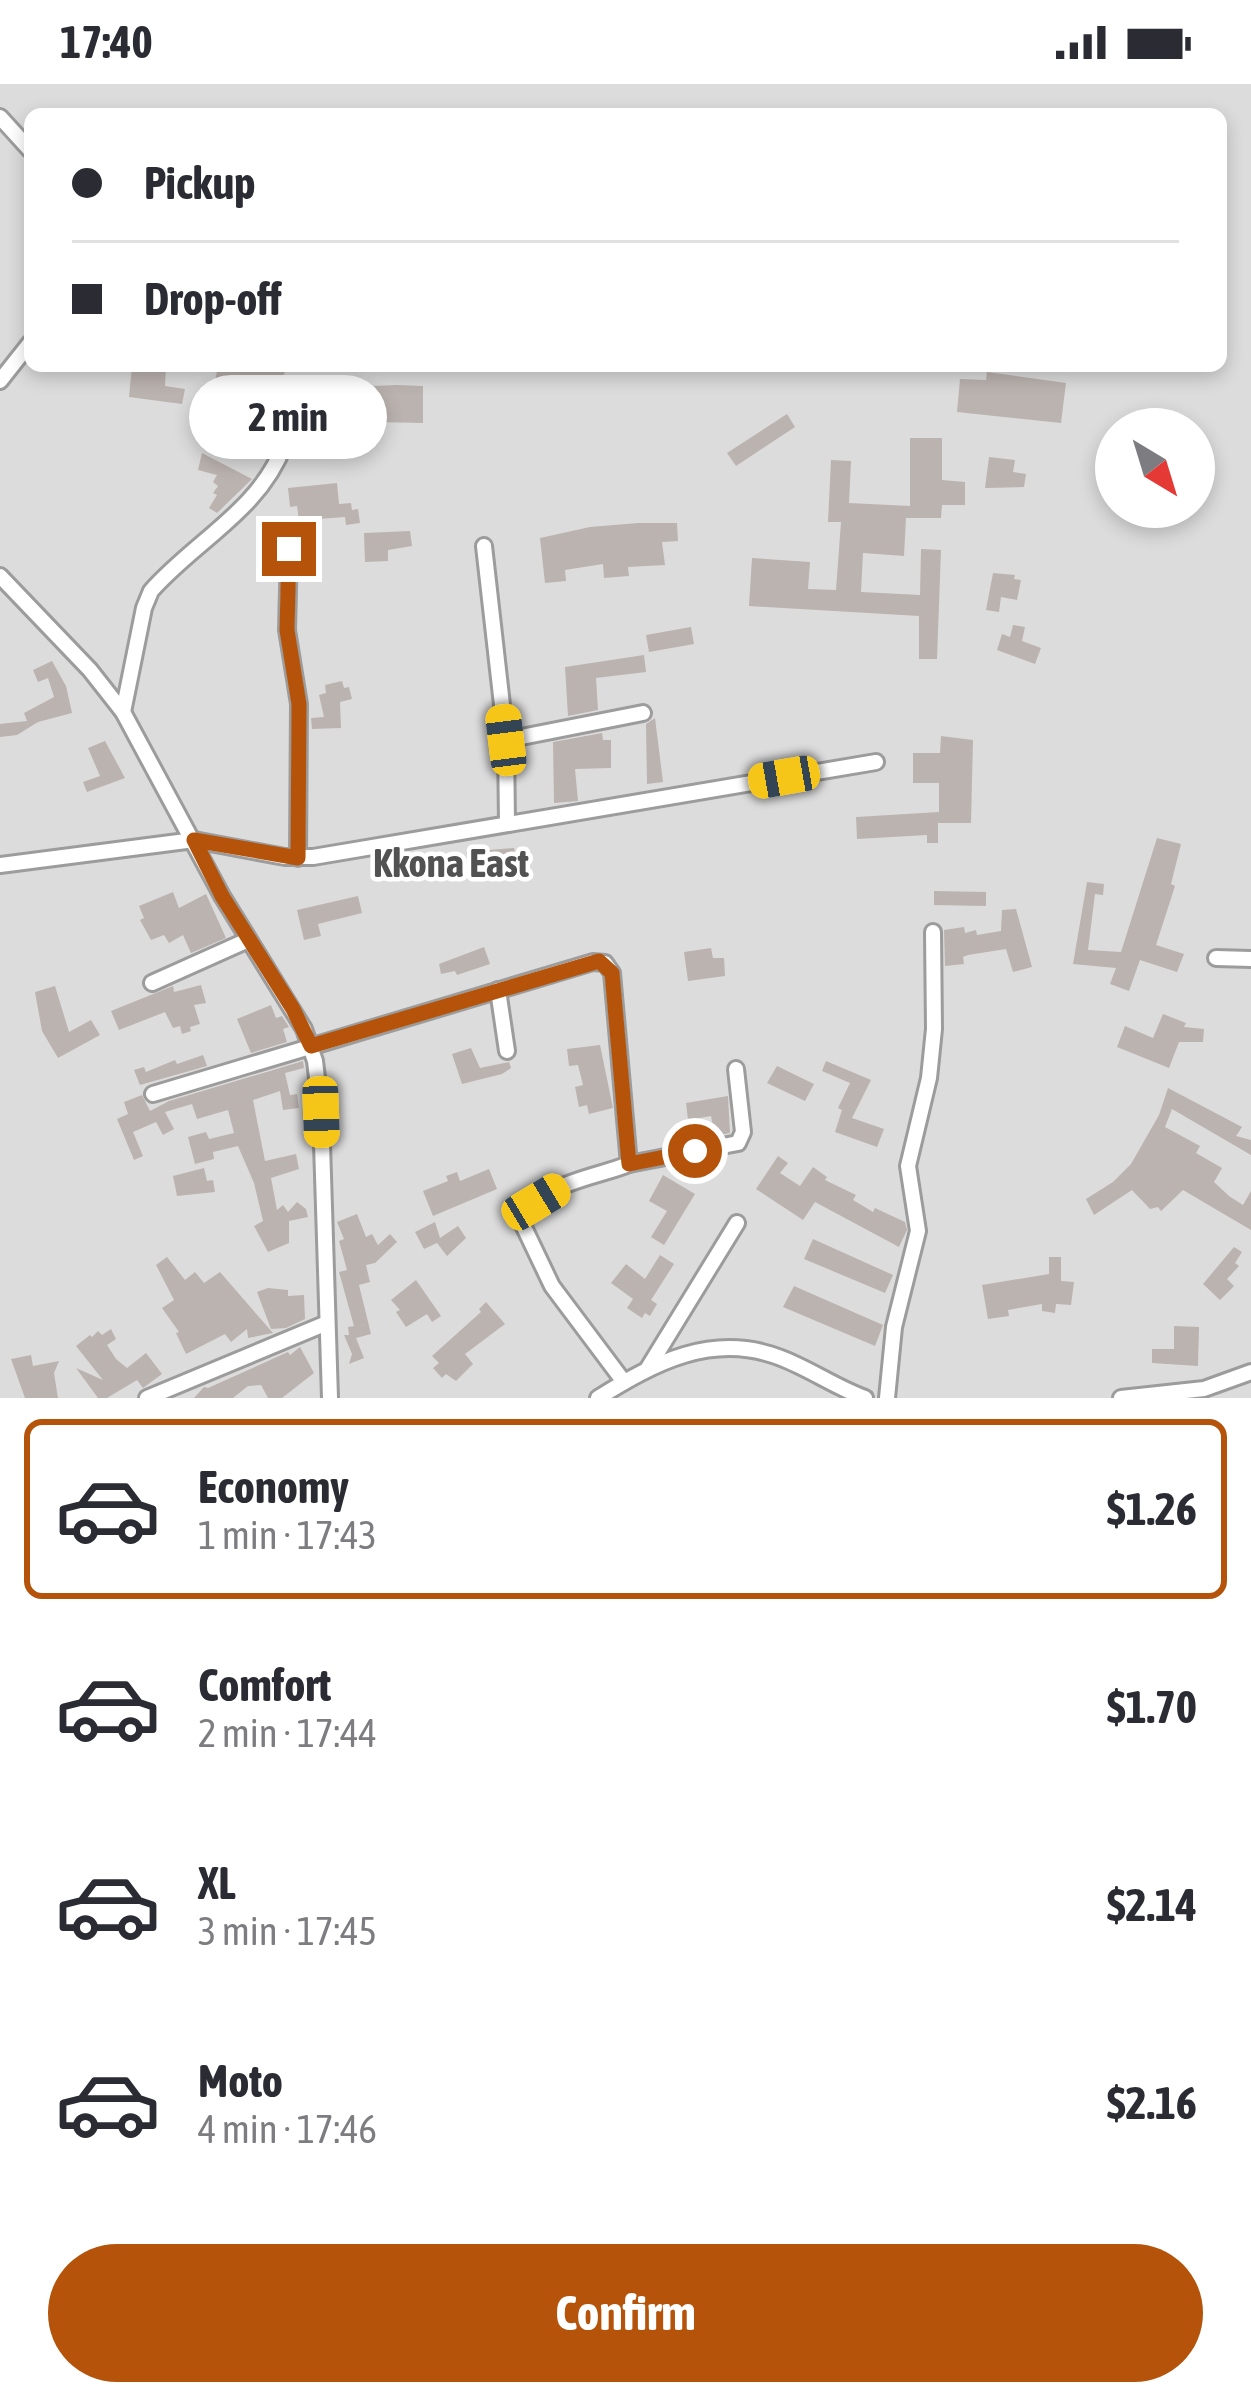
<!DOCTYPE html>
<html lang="en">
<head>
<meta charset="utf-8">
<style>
	body { margin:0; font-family:"Asap Condensed",sans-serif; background:#f2f2f3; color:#2b2b33; height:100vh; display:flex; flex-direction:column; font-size:45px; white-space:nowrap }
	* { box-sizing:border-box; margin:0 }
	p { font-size:39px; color:#7c7c81 }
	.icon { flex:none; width:66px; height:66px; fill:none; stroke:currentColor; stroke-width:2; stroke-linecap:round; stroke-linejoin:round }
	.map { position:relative; height:1314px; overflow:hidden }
	.side { display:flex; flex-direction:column; background:#fff; flex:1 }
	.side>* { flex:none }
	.guide { position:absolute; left:24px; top:24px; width:1203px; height:264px; border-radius:18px; box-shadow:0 6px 18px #0003; display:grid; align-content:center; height:264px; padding:0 48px; background:#fff }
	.needle { width:78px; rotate:142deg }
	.controls { position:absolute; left:1095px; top:324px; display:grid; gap:24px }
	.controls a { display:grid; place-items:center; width:120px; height:120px; border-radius:50%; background:#fff; box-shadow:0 6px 18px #0003; font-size:60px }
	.end { position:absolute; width:54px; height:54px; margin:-27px; border:15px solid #b45309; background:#fff; box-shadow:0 0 0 6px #fff }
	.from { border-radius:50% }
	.bubble { position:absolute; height:84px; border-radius:42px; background:#fff; box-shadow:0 6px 18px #0003; font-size:39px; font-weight:700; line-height:84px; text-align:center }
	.car { position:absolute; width:36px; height:72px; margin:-36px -18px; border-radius:15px; box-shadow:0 0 9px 3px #0007; background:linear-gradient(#f5c518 24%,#345 0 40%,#f5c518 0 76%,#345 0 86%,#f5c518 0) }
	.guide b { display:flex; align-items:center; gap:42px; height:114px; font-size:45px }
	.guide b+b { border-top:3px solid #e1e1e2 }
	.guide i { width:30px; height:30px; background:#2b2b33 }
	ul { padding:21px 0 0; list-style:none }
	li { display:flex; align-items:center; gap:36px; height:180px; margin:0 24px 18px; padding:0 24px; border:6px solid transparent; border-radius:18px }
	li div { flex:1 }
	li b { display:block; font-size:45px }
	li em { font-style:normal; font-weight:700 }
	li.selected { border-color:#b45309 }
	li>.icon { width:108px; height:108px; stroke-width:1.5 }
	.action { display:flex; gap:24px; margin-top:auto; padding:24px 48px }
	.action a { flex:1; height:138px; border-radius:72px; background:#b45309; color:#fff; font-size:48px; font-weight:700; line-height:138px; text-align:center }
	.status { display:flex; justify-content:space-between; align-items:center; height:84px; padding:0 60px; background:#fff; direction:ltr }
	.status svg { height:33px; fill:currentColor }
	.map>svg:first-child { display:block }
	.residential { fill:#dddcdc; fill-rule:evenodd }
	.building { fill:#bbb3af }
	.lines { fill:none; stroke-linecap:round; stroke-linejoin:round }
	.minor-casing { stroke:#9c9c9c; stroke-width:20 }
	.minor { stroke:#fff; stroke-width:14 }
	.route { stroke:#b45309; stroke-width:15 }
	.labels { text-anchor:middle; stroke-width:9; stroke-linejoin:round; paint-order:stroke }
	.quarter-label { font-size:39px; font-weight:bold; fill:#525252; stroke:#fff }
</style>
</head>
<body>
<div class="status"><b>17:40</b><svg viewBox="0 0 49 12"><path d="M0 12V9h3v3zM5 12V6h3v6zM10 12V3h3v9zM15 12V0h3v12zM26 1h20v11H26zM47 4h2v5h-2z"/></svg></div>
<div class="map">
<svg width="1251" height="1314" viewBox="0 0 1251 1314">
	<rect width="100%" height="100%" fill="#eeebe6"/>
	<path class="residential" d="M 0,0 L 1251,0 L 1251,1314 L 0,1314 ZM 30,30 L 1221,30 L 1221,282 L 30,282 ZM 1116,345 L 1194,345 L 1194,423 L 1116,423 Z"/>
	<g class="building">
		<path d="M 132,282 L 166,282 L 165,302 L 185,305 L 182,320 L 129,313 Z"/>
		<path d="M 218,282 L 286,282 L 281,304 L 260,300 L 259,305 L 249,303 L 241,337 L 226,333 L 227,327 L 221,326 L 228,300 L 215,297 Z"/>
		<path d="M 987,288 L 1066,299 L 1061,339 L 957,328 L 960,295 L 986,296 Z"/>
		<path d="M 396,301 L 423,302 L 423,339 L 374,338 L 373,302 Z"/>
		<path d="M 787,330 L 795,343 L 736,382 L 727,369 Z"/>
		<path d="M 910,354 L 942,354 L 942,396 L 965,398 L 965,421 L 942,421 L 941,434 L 906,434 L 904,472 L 863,469 L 861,508 L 920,511 L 921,465 L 941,466 L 937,575 L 919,575 L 919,532 L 749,522 L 752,474 L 810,478 L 808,505 L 836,506 L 841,438 L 828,438 L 831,376 L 851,377 L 849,419 L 910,422 Z"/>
		<path d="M 202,369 L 252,395 L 217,429 L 209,424 L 217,411 L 213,409 L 218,402 L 213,398 L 217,391 L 198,386 Z"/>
		<path d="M 989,373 L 1015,376 L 1013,388 L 1026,390 L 1024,403 L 985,404 Z"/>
		<path d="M 337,399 L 339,420 L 351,419 L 352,426 L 358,425 L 360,439 L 346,441 L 345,433 L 318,435 L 319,442 L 300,444 L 297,422 L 290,423 L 288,404 Z"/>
		<path d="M 638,439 L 677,439 L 678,457 L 662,458 L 665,481 L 628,483 L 629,492 L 604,494 L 603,480 L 565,486 L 566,497 L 545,499 L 540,454 L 590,443 Z"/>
		<path d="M 410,447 L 412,462 L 388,466 L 388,477 L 365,478 L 364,449 Z"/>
		<path d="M 993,489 L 1015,491 L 1014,495 L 1021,496 L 1017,516 L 1001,513 L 999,528 L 986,526 Z"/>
		<path d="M 1013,541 L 1025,543 L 1022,557 L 1041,564 L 1035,580 L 997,566 L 1002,550 L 1010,553 Z"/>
		<path d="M 691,543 L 694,560 L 649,568 L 646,551 Z"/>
		<path d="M 644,571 L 646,588 L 596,594 L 598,626 L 568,632 L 565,583 Z"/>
		<path d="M 52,577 L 66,602 L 72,629 L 38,638 L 17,651 L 0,653 L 0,640 L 27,637 L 24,629 L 54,613 L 48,594 L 38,598 L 33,586 Z"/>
		<path d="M 342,597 L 344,604 L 349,603 L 352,615 L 340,618 L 341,644 L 312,645 L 311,634 L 324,633 L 319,611 L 326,609 L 325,601 Z"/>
		<path d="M 655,634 L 663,698 L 647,700 L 646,640 Z"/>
		<path d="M 602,649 L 603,656 L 611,656 L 611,684 L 575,685 L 578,717 L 554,719 L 553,658 Z"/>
		<path d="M 941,652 L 973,656 L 971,739 L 938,739 L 938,759 L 927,759 L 927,751 L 857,755 L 856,733 L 939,728 L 939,699 L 913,699 L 913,669 L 940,669 Z"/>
		<path d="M 105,657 L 125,694 L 87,708 L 83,698 L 100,692 L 88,664 Z"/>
		<path d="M 1157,754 L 1181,760 L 1171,800 L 1175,802 L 1156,861 L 1184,870 L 1177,888 L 1140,876 L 1129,907 L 1110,900 L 1116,884 L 1073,880 L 1087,798 L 1104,800 L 1103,811 L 1095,810 L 1088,866 L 1121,868 Z"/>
		<path d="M 514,764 L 517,779 L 469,788 L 466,768 Z"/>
		<path d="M 934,807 L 986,808 L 986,822 L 934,821 Z"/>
		<path d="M 173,808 L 179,824 L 206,810 L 226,854 L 191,869 L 183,851 L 169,859 L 164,851 L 151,856 L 140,836 L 144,834 L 139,822 Z"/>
		<path d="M 358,812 L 362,829 L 318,840 L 321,852 L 304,856 L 297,826 Z"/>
		<path d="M 1016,825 L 1032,883 L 1013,888 L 1006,865 L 968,871 L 963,873 L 964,880 L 945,882 L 944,846 L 964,843 L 965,849 L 976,846 L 977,851 L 1001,847 L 1002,826 Z"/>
		<path d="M 484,863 L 490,880 L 457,891 L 455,887 L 441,890 L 439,880 Z"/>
		<path d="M 711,864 L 713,874 L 724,874 L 725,892 L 688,897 L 684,868 Z"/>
		<path d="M 201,901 L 206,919 L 194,921 L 200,940 L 190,943 L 191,947 L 182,950 L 180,942 L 173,944 L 165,928 L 119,946 L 111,927 L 173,902 L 174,908 Z"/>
		<path d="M 55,902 L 69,948 L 91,936 L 100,951 L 58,974 L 42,947 L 35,908 Z"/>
		<path d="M 271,921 L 276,934 L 282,932 L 289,943 L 283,945 L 287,958 L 251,969 L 237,935 Z"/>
		<path d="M 1163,930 L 1186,939 L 1184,943 L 1204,945 L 1203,958 L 1179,958 L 1169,984 L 1117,963 L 1125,942 L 1153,954 Z"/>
		<path d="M 600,961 L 613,1024 L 589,1030 L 587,1021 L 579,1023 L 575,1003 L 583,1001 L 578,981 L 569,982 L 567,965 Z"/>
		<path d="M 471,964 L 480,984 L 509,978 L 511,984 L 502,990 L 462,1000 L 452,970 Z"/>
		<path d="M 203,971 L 207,982 L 140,1001 L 134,986 L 144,983 L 146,988 L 175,976 L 177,980 Z"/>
		<path d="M 303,977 L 304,984 L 285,989 L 290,1011 L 297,1010 L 299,1024 L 283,1026 L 280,1007 L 253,1016 L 265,1077 L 296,1070 L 299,1085 L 271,1094 L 277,1126 L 283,1121 L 288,1128 L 297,1118 L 306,1125 L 308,1133 L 289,1137 L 289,1159 L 268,1168 L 254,1142 L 263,1137 L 254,1099 L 238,1062 L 213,1068 L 214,1075 L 195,1080 L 188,1053 L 206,1048 L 209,1055 L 234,1049 L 228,1026 L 197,1035 L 192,1020 L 165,1028 L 174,1045 L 163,1051 L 156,1038 L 133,1048 L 143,1072 L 134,1076 L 117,1035 L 128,1030 L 124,1018 L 142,1011 L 150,1027 L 169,1017 Z"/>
		<path d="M 826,977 L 871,996 L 852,1034 L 884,1045 L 877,1063 L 835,1048 L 842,1026 L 838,1024 L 850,999 L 822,987 Z"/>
		<path d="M 777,982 L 814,1000 L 805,1017 L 767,999 Z"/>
		<path d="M 1168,1004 L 1242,1043 L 1236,1052 L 1251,1056 L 1251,1071 L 1172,1025 L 1165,1043 L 1200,1062 L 1196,1069 L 1222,1084 L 1214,1098 L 1229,1112 L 1243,1121 L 1251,1107 L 1251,1146 L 1183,1106 L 1161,1127 L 1158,1123 L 1150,1125 L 1132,1106 L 1094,1131 L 1086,1115 L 1113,1098 L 1131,1080 L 1159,1031 Z"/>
		<path d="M 728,1012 L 730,1049 L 715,1052 L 711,1032 L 688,1036 L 686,1019 Z"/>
		<path d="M 778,1072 L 788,1079 L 780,1089 L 800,1102 L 813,1083 L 827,1093 L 825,1096 L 856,1111 L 853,1116 L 873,1128 L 875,1124 L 905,1138 L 907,1146 L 899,1163 L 815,1118 L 803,1136 L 756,1105 Z"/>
		<path d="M 204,1084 L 207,1097 L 213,1096 L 215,1108 L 177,1112 L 173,1092 Z"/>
		<path d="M 489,1085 L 497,1105 L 433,1132 L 423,1107 L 448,1097 L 446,1092 L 457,1088 L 460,1097 Z"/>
		<path d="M 663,1091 L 695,1110 L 664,1161 L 651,1153 L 667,1127 L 649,1117 Z"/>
		<path d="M 357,1130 L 366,1153 L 372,1150 L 378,1161 L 390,1150 L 397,1158 L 375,1179 L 366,1181 L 370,1198 L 359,1201 L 371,1250 L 356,1254 L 364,1274 L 349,1280 L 352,1270 L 344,1251 L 349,1251 L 348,1243 L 354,1242 L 339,1188 L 347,1186 L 339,1157 L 344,1155 L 337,1138 Z"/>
		<path d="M 435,1138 L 440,1154 L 458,1142 L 466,1154 L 447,1172 L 437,1159 L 424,1165 L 415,1148 Z"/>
		<path d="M 813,1155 L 893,1191 L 885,1209 L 804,1175 Z"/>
		<path d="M 1234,1163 L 1242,1168 L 1235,1179 L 1239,1182 L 1227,1195 L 1234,1202 L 1220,1216 L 1203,1200 Z"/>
		<path d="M 660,1171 L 674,1180 L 651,1216 L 657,1220 L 650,1232 L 645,1229 L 642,1234 L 627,1224 L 633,1215 L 611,1199 L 626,1180 L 645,1195 Z"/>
		<path d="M 167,1173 L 185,1196 L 195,1188 L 204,1199 L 220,1188 L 273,1249 L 248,1254 L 247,1245 L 231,1258 L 225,1250 L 186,1270 L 176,1249 L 179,1248 L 162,1224 L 174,1216 L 156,1181 Z"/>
		<path d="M 1049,1173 L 1061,1173 L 1061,1197 L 1074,1198 L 1071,1221 L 1056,1220 L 1055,1229 L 1042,1227 L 1042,1220 L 1008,1226 L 1009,1232 L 988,1235 L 982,1201 L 1049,1190 Z"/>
		<path d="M 416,1196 L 441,1232 L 432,1238 L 427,1230 L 406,1243 L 396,1228 L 400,1226 L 391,1216 Z"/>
		<path d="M 794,1202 L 883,1241 L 875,1262 L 783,1223 Z"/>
		<path d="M 268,1204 L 288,1206 L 288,1212 L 304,1211 L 305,1235 L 286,1244 L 271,1245 L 257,1208 Z"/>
		<path d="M 486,1218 L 505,1240 L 465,1270 L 473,1280 L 456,1297 L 446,1290 L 442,1294 L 433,1284 L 439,1279 L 432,1272 L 481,1228 L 479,1225 Z"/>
		<path d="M 1174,1242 L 1199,1243 L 1198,1282 L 1152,1279 L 1152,1265 L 1174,1265 Z"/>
		<path d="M 111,1245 L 116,1255 L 107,1261 L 116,1275 L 127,1284 L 146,1269 L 162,1290 L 143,1304 L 137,1296 L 107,1314 L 98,1314 L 76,1284 L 103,1296 L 76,1262 L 90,1251 L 92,1253 L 98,1247 L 102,1251 Z"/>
		<path d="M 300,1263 L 314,1289 L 282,1314 L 268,1314 L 261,1301 L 248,1302 L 233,1314 L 194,1314 L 204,1303 L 208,1304 L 288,1268 L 290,1271 Z"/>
		<path d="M 31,1271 L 33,1282 L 59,1277 L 54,1289 L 58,1314 L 25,1314 L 11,1275 Z"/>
	</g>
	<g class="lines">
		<g class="minor-casing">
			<g id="minor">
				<path d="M 0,33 L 30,66"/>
				<path d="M 0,297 L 30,259"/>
				<path d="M 484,462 L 506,656 L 507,740"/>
				<path d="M 289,465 L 287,546 L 299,620 L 298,774"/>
				<path d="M 0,492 L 90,586 L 123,628 L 222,812 L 304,945 L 315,977 L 321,1028 L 330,1314"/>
				<path d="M 123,628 L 144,524 L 151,507 C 195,457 260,426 284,361"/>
				<path d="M 506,656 L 643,629"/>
				<path d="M 0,781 L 194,756 L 285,773 L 313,773 L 876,678"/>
				<path d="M 1216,874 L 1251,875"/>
				<path d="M 152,899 L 248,856"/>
				<path d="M 498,906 L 507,967"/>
				<path d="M 153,1010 L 593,878 L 605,879 L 612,889 L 629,1080 C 595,1094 536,1099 522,1139 L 552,1202 L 624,1298"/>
				<path d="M 629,1080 L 738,1059 L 743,1048 L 736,985"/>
				<path d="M 648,1284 L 737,1139"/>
				<path d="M 147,1314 L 327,1239"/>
				<path d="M 598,1314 C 654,1279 713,1247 781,1274 C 810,1285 835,1303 865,1314"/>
				<path d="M 887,1314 L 894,1243 L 918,1147 L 908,1082 L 929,994 L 934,945 L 933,848"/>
				<path d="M 1121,1314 L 1204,1305 L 1251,1288"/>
			</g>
		</g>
		<use href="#minor" class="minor"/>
	</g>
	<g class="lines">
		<path class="route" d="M 289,465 L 287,546 L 299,620 L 298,774 L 194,756 L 222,812 L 293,925 L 311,962 L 599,877 L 612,889 L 629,1080 L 695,1067"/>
	</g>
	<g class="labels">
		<g class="quarter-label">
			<text x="451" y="793">Kkona East</text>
		</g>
	</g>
</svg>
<div class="controls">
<a><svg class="needle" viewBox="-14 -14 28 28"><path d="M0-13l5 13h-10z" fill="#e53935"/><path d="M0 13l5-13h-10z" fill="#7c7c81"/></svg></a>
</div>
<i class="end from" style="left:695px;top:1067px"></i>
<i class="end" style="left:289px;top:465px"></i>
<div class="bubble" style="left:189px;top:291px;width:198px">2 min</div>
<i class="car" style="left:506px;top:656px;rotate:353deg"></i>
<i class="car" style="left:784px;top:693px;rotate:260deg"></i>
<i class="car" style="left:321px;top:1028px;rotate:178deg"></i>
<i class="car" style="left:536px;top:1118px;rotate:59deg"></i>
<div class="guide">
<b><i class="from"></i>Pickup</b>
<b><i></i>Drop-off</b>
</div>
</div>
<section class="side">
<ul>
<li class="selected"><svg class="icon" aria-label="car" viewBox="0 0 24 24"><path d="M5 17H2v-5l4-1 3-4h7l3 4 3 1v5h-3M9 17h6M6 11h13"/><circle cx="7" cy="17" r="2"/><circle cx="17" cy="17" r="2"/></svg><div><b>Economy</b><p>1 min · 17:43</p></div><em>$1.26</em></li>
<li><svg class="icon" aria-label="car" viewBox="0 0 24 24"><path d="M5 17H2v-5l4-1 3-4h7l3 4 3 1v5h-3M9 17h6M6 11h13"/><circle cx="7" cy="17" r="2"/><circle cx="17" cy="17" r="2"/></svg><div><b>Comfort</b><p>2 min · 17:44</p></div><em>$1.70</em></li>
<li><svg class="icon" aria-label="car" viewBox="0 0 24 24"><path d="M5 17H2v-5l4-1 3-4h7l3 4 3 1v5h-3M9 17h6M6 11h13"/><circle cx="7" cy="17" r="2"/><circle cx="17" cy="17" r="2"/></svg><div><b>XL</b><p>3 min · 17:45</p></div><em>$2.14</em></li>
<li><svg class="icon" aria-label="car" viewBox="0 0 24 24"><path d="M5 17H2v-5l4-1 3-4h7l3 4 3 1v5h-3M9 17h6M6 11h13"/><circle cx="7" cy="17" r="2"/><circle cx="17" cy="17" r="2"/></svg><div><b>Moto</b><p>4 min · 17:46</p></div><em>$2.16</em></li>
</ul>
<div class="action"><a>Confirm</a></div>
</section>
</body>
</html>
